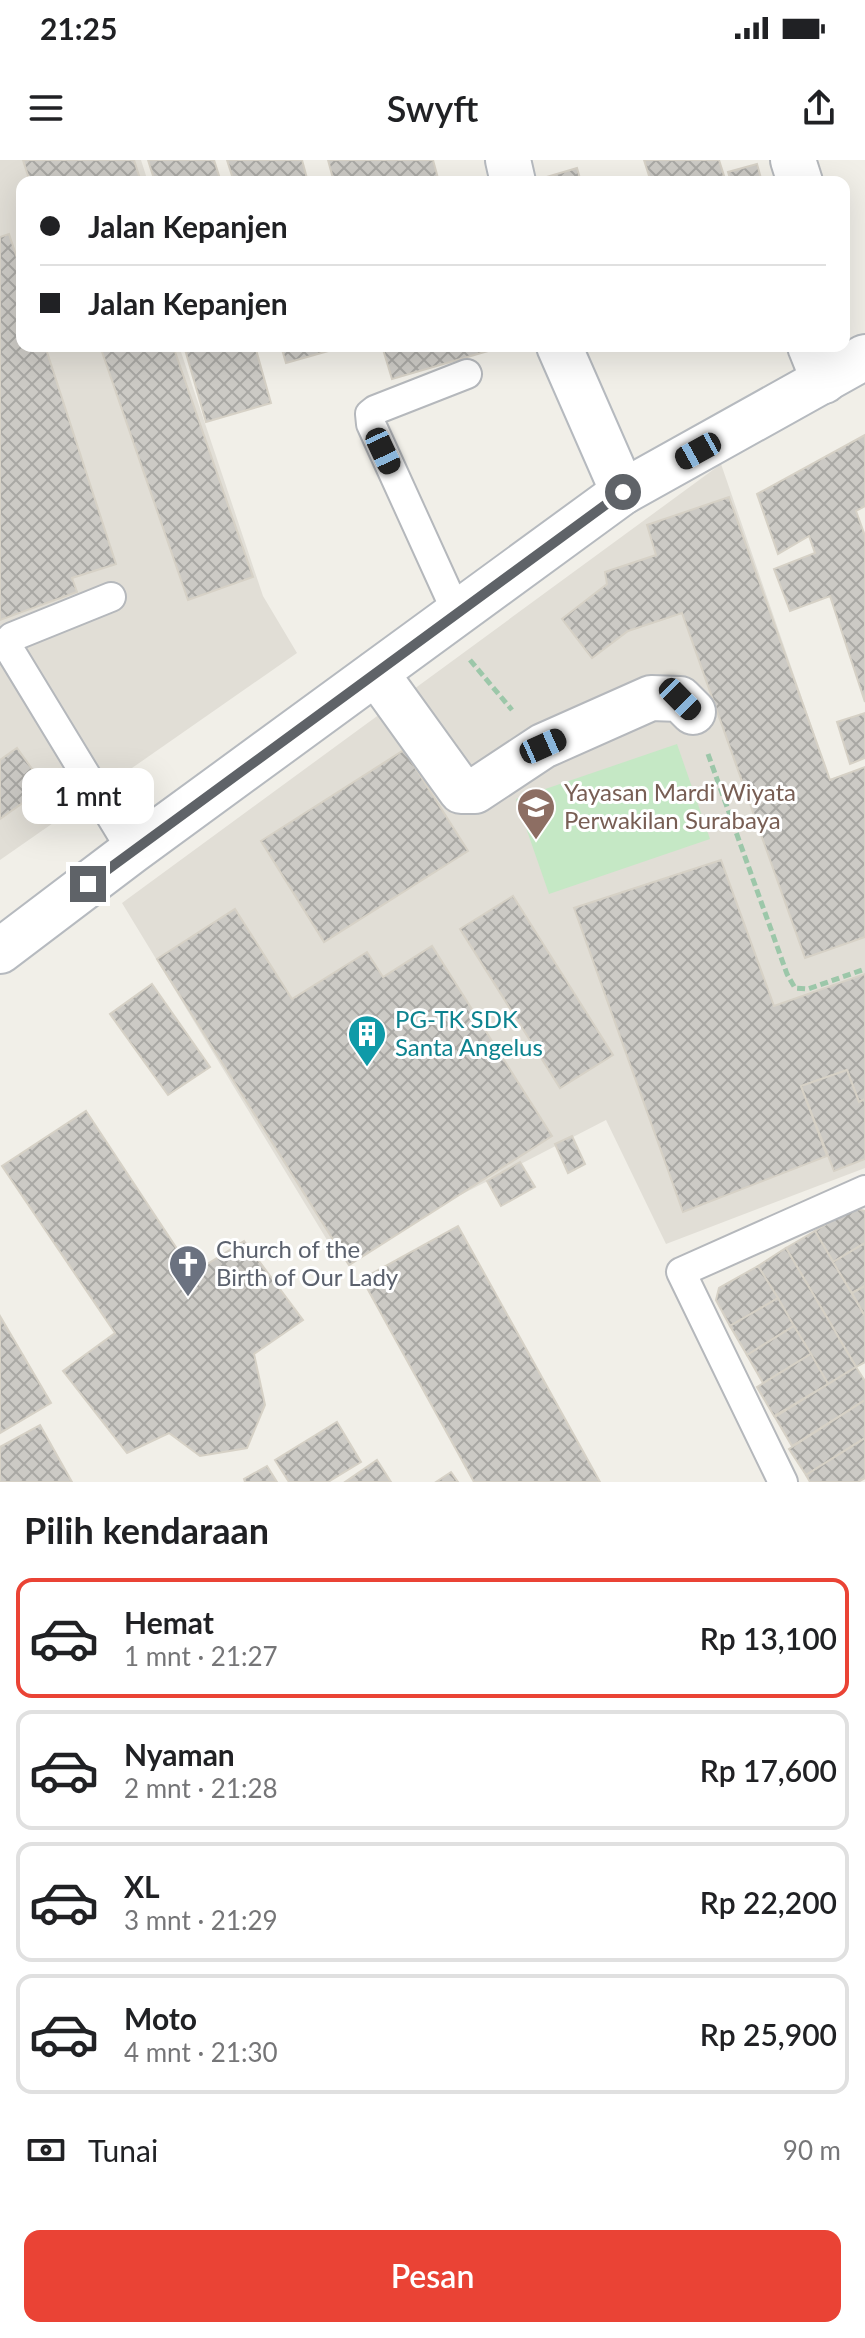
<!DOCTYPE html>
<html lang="id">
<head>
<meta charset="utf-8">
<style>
	body { margin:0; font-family:Lato,sans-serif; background:#f2f2f2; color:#202124; height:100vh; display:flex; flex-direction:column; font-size:30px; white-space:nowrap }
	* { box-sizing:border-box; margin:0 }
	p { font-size:26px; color:#757577 }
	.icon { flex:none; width:44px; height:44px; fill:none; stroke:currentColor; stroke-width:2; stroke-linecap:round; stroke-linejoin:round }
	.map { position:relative; height:1322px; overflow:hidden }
	.side { display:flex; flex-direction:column; background:#fff; flex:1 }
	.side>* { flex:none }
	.banner { position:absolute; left:16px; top:16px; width:834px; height:176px; border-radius:16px; box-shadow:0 8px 32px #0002; display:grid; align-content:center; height:176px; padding:0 24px; background:#fff }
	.end { position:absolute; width:36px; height:36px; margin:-18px; border:10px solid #5f6368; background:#fff; box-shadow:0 0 0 4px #fff }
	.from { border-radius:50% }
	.bubble { position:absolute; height:56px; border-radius:16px; background:#fff; box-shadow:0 8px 32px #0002; font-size:26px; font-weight:600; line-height:56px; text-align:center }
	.car { position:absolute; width:24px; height:48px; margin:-24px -12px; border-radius:10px; box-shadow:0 0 6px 2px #0007; background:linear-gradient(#222 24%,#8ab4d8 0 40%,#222 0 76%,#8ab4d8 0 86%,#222 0) }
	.banner b { display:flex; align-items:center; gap:28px; height:76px; font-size:30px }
	.banner b+b { border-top:2px solid #e0e0e0 }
	.banner i { width:20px; height:20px; background:#202124 }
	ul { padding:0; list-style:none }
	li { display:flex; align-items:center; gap:24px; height:120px; margin:0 16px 12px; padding:0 8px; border:4px solid #e0e0e0; border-radius:16px }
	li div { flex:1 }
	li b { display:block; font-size:30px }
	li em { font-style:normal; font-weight:600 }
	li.current { border-color:#ea4335 }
	li>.icon { width:72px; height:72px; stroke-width:1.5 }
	h2 { padding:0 24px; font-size:36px; line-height:96px }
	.pay { display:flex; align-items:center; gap:20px; height:88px; padding:0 24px; font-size:30px }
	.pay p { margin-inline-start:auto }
	.button { display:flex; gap:16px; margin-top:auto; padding:16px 24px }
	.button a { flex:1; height:92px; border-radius:16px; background:#ea4335; color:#fff; font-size:32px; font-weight:600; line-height:92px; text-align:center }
	.status { display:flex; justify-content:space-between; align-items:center; height:56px; padding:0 40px; background:#fff; direction:ltr }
	.status svg { height:22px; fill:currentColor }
	header { display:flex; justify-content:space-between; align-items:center; height:104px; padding:0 24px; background:#fff; font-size:36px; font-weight:600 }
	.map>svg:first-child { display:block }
	.education { fill:#e1ded6 }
	.green { fill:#c5e8c5 }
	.building { fill:url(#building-cross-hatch); stroke:#d6d1c6; stroke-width:2 }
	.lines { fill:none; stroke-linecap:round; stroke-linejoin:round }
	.lane-casing { stroke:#b5b8bc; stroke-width:32 }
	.street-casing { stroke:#b5b8bc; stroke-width:48 }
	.secondary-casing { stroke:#b6babf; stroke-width:48 }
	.path { stroke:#9cc7a9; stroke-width:5; stroke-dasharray:8 4; stroke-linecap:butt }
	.lane { stroke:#fff; stroke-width:28 }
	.street { stroke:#fff; stroke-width:44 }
	.secondary { stroke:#fff; stroke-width:44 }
	.route { stroke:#5f6368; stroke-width:10 }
	.labels { text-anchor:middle; stroke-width:6; stroke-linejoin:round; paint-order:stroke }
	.education-label { font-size:24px; fill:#785e54; stroke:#fff; text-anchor:start }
	.culture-label { font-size:24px; fill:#0d838f; stroke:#fff; text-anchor:start }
	.worship-label { font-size:24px; fill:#5b616d; stroke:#fff; text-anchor:start }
</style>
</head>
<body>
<div class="status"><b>21:25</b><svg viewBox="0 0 49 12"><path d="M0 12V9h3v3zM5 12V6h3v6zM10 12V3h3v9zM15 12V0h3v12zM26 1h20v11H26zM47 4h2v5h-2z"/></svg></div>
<header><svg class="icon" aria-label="menu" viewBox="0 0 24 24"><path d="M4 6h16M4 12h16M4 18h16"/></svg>Swyft<svg class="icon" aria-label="share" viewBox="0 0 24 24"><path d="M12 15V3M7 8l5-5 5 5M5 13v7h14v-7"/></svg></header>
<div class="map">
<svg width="865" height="1322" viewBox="0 0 865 1322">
	<defs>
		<pattern id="building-cross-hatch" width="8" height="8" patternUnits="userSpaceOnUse" patternTransform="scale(2)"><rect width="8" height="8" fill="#cccac5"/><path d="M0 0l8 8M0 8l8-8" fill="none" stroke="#a9a8a4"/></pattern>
	</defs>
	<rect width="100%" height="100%" fill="#f1efe8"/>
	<g class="education">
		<path d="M 0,0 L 141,0 L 148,22 L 22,22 L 22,186 L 179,186 L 263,436 L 297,493 L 0,700 Z"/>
		<path d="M 721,304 L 830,619 L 865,607 L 865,1008 L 666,1084 L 606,960 L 338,1098 L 122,743 Z"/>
	</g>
	<path class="green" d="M 677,584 L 710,679 L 549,734 L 516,639 Z"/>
	<g class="building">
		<path d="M 23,0 L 134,0 L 141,22 L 30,22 Z"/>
		<path d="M 148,0 L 214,0 L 221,22 L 155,22 Z"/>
		<path d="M 227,0 L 302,0 L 308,22 L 234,22 Z"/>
		<path d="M 328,0 L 433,0 L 439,22 L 334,22 Z"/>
		<path d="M 644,0 L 719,0 L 726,22 L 651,22 Z"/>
		<path d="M 757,4 L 762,22 L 731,22 L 728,12 Z"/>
		<path d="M 577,8 L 581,22 L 541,22 L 540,19 Z"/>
		<path d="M 9,74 L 22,113 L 22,186 L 45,186 L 116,404 L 72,418 L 77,432 L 0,460 L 0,77 Z"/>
		<path d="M 100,186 L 173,186 L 253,417 L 188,440 Z"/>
		<path d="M 184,186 L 255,186 L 271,243 L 206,262 Z"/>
		<path d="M 281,186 L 346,186 L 286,203 Z"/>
		<path d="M 382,186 L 487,186 L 488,191 L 392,219 Z"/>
		<path d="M 865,275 L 865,346 L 856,351 L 865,376 L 865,542 L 830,436 L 790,451 L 774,409 L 815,393 L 809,376 L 778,394 L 757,334 Z"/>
		<path d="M 729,337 L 830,620 L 865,607 L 865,777 L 805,798 L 682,453 L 628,471 L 592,498 L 562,459 L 607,424 L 605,412 L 656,395 L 647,365 Z"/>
		<path d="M 865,553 L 865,598 L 850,604 L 837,562 Z"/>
		<path d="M 17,588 L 45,627 L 0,659 L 0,600 Z"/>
		<path d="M 404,590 L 468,691 L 324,782 L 261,681 Z"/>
		<path d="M 721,700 L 774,846 L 865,814 L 865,939 L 859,942 L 847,910 L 801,926 L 827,996 L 683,1052 L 574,748 Z"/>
		<path d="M 513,736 L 613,895 L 560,928 L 460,769 Z"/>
		<path d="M 235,749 L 292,839 L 367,792 L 383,817 L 432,786 L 552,976 L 349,1105 L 157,799 Z"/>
		<path d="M 152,824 L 210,907 L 168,935 L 110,854 Z"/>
		<path d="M 847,910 L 859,942 L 865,939 L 865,999 L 834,1011 L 801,926 Z"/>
		<path d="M 86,951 L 193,1113 L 244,1081 L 303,1160 L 254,1194 L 265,1245 L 247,1288 L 200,1296 L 169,1273 L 127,1293 L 63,1211 L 115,1173 L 2,1006 Z"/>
		<path d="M 572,976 L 585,1004 L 568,1013 L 555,984 Z"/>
		<path d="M 520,1002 L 535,1027 L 501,1046 L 487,1021 Z"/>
		<path d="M 854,1048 L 865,1051 L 865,1083 L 833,1102 L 815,1071 Z"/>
		<path d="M 458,1066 L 600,1322 L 474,1322 L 362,1119 Z"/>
		<path d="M 815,1071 L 865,1156 L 865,1202 L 856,1207 L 786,1088 Z"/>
		<path d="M 865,1083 L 865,1126 L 852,1133 L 833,1102 Z"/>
		<path d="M 786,1088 L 856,1207 L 828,1224 L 758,1106 Z"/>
		<path d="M 758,1106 L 778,1138 L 730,1166 L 716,1140 L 719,1128 Z"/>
		<path d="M 865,1126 L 865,1156 L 852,1133 Z"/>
		<path d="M 778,1138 L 794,1166 L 747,1195 L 730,1166 Z"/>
		<path d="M 0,1156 L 51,1243 L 0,1273 Z"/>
		<path d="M 794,1166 L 811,1194 L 763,1223 L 747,1195 Z"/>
		<path d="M 811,1194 L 828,1224 L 774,1256 L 757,1227 Z"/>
		<path d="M 856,1207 L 865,1221 L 865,1240 L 792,1286 L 775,1257 Z"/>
		<path d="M 865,1240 L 865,1278 L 806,1315 L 789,1289 Z"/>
		<path d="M 337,1262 L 361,1302 L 328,1322 L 289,1322 L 275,1300 Z"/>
		<path d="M 40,1265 L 72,1322 L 0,1322 L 0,1287 Z"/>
		<path d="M 865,1278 L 865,1318 L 858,1322 L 810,1322 L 806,1315 Z"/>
		<path d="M 377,1300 L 391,1322 L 345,1322 Z"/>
		<path d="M 267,1306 L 277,1322 L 245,1322 L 244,1319 Z"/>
		<path d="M 451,1312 L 458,1322 L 436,1322 Z"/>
	</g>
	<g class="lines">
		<g class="lane-casing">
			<g id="lane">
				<path d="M 111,437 L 12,477 L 8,481 L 8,487 L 132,691"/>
				<path d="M 457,453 L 371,264 L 370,254 L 375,250 L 467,214"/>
				<path d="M 783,1322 L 681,1112 L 865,1030"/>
			</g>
		</g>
		<g class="street-casing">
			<g id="street">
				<path d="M 793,0 L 800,22"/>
				<path d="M 810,186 L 824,221"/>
				<path d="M 376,513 L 461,631 L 475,631 L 543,586 L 651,538 L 680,539 L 693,552"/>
			</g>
		</g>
		<g class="secondary-casing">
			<g id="secondary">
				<path d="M 508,0 L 513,22"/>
				<path d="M 559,186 L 623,332"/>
				<path d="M 0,791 L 132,691 L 623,332 L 865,197"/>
			</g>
		</g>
		<g class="path">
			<path d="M 470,500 L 512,550"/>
			<path d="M 708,594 L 787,814 L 795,828 L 808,829 L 865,809"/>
		</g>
		<use href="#lane" class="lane"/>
		<use href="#street" class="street"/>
		<use href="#secondary" class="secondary"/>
	</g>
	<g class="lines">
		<path class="route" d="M 88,724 L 623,332"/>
	</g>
	<defs>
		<g id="school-pin" transform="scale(2)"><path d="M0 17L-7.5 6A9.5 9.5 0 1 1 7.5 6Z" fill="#8d6e63" stroke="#fff"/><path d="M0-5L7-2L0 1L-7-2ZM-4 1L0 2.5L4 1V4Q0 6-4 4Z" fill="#fff"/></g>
		<g id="building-pin" transform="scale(2)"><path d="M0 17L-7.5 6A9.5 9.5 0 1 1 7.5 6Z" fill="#0f9aa8" stroke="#fff"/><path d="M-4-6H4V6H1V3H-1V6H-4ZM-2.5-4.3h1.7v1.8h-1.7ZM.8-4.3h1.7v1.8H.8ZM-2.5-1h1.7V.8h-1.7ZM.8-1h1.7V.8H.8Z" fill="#fff"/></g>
		<g id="church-pin" transform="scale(2)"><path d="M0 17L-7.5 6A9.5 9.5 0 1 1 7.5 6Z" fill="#6b7280" stroke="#fff"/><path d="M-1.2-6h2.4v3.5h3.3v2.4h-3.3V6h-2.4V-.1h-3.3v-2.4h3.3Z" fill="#fff"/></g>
	</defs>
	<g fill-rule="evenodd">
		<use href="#school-pin" x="536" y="647"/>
		<use href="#building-pin" x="367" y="874"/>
		<use href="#church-pin" x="188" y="1104"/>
	</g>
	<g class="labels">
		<g class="education-label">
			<text x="564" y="641">Yayasan Mardi Wiyata<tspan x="564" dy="28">Perwakilan Surabaya</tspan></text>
		</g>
		<g class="culture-label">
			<text x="395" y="868">PG-TK SDK<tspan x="395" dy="28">Santa Angelus</tspan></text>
		</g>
		<g class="worship-label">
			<text x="216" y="1098">Church of the<tspan x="216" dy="28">Birth of Our Lady</tspan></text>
		</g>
	</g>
</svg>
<i class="end from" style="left:623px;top:332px"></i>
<i class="end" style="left:88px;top:724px"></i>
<div class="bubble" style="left:22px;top:608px;width:132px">1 mnt</div>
<i class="car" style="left:383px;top:291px;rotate:155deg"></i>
<i class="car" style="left:698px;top:291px;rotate:241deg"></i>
<i class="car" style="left:680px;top:539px;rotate:135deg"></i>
<i class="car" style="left:543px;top:586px;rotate:66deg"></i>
<div class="banner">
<b><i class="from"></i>Jalan Kepanjen</b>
<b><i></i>Jalan Kepanjen</b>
</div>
</div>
<section class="side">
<h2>Pilih kendaraan</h2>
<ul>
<li class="current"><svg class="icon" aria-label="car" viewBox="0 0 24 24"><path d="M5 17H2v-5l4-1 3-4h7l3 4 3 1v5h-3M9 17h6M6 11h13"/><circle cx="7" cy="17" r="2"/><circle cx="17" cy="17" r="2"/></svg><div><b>Hemat</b><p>1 mnt · 21:27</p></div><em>Rp 13,100</em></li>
<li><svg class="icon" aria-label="car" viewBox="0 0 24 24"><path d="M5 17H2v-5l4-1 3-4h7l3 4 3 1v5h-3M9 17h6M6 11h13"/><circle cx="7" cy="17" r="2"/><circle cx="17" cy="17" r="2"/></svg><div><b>Nyaman</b><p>2 mnt · 21:28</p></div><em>Rp 17,600</em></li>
<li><svg class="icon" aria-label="car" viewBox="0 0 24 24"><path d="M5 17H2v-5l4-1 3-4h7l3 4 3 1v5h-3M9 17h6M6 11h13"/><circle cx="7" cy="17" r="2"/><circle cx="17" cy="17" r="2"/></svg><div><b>XL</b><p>3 mnt · 21:29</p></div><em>Rp 22,200</em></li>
<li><svg class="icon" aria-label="car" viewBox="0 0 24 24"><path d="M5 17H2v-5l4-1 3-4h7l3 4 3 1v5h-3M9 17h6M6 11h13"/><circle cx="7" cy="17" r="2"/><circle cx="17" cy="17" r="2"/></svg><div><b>Moto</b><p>4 mnt · 21:30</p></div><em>Rp 25,900</em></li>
</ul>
<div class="pay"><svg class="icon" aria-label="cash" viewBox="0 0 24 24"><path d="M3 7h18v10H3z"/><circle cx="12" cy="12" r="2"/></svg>Tunai<p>90 m</p></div>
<div class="button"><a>Pesan</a></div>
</section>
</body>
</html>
